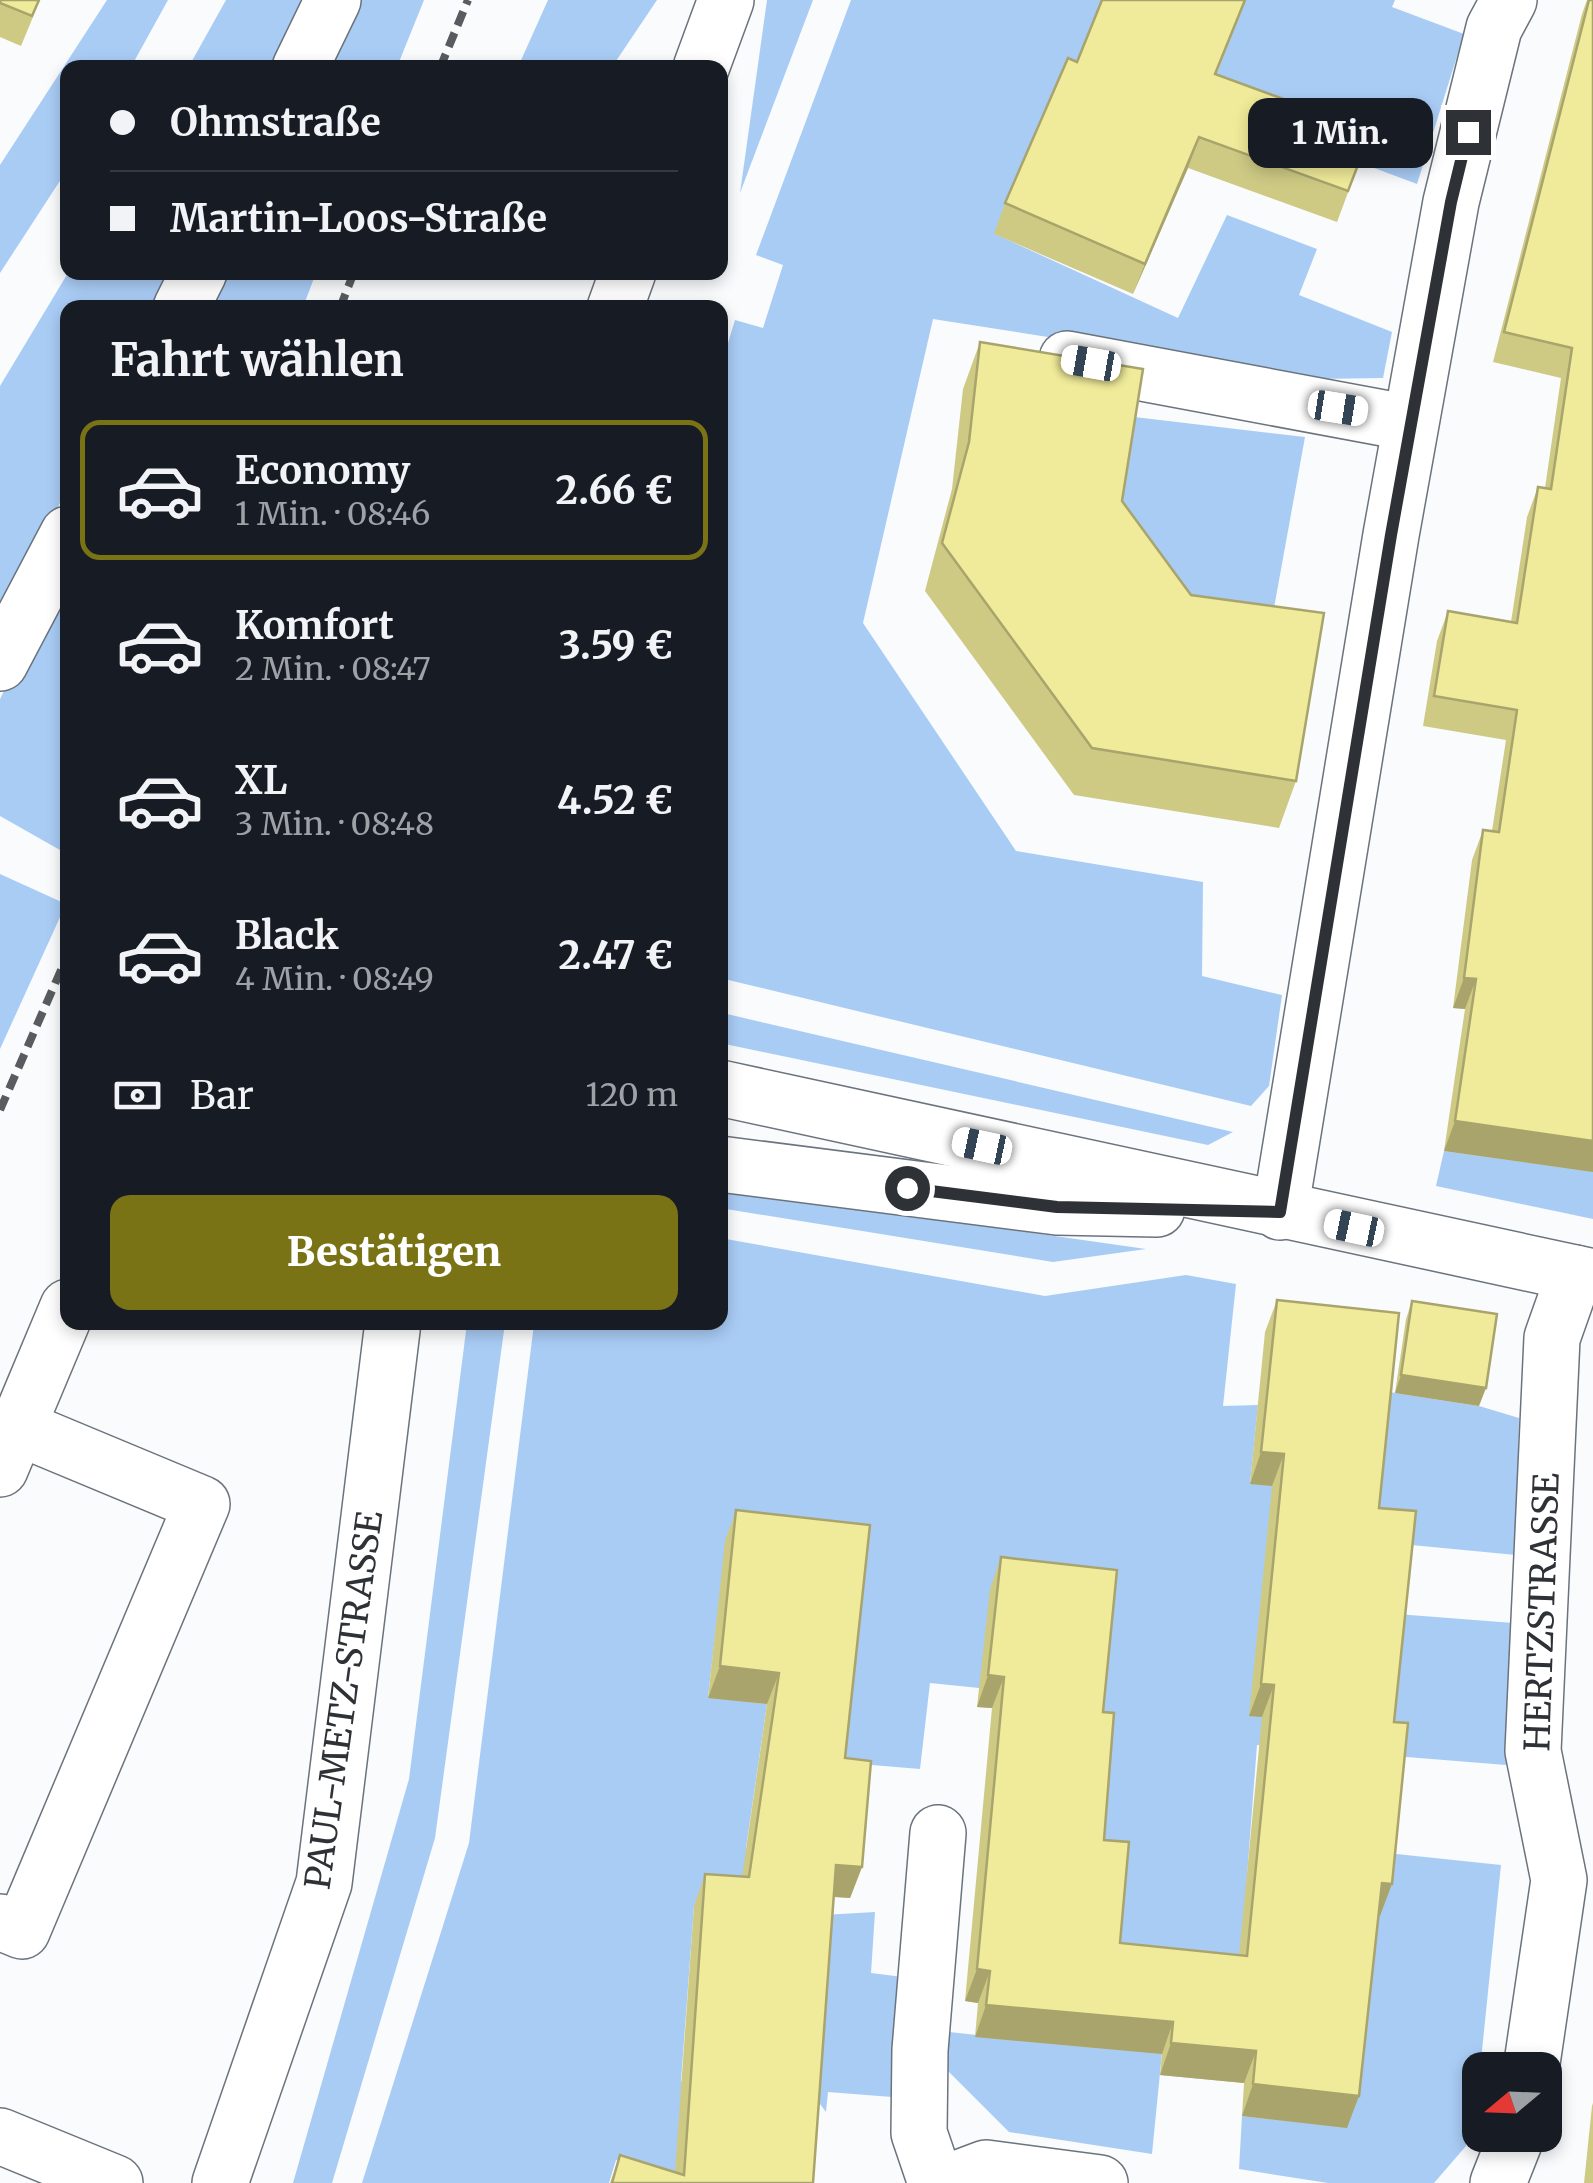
<!DOCTYPE html>
<html lang="de">
<head>
<meta charset="utf-8">
<style>
	body { margin:0; font-family:Merriweather,serif; background:#242831; color:#f1f3f6; height:100vh; display:flex; flex-direction:column; font-size:38px; white-space:nowrap }
	* { box-sizing:border-box; margin:0 }
	p { font-size:32px; color:#9ea1a6 }
	.icon { flex:none; width:55px; height:55px; fill:none; stroke:currentColor; stroke-width:2; stroke-linecap:round; stroke-linejoin:round }
	.map { position:relative; flex:1; overflow:hidden }
	.panel { position:absolute; left:60px; top:300px; width:668px; height:1030px; display:flex; flex-direction:column; background:#171b24; border-radius:20px; box-shadow:0 5px 15px #0003 }
	.panel>* { flex:none }
	.top-card { position:absolute; left:60px; top:60px; width:668px; height:220px; border-radius:20px; box-shadow:0 5px 15px #0003; display:grid; align-content:center; height:220px; padding:0 50px; background:#171b24 }
	.needle { width:65px; rotate:251deg }
	.tools { position:absolute; left:1462px; top:2052px; display:grid; gap:20px }
	.tools a { display:grid; place-items:center; width:100px; height:100px; border-radius:20px; background:#171b24; box-shadow:0 5px 15px #0003; font-size:50px }
	.end { position:absolute; width:45px; height:45px; margin:-22px; border:12px solid #2e3236; background:#fff; box-shadow:0 0 0 5px #fff }
	.from { border-radius:50% }
	.bubble { position:absolute; height:70px; border-radius:20px; background:#171b24; box-shadow:0 5px 15px #0003; font-size:32px; font-weight:800; line-height:70px; text-align:center }
	.car { position:absolute; width:30px; height:60px; margin:-30px -15px; border-radius:12px; box-shadow:0 0 8px 2px #0007; background:linear-gradient(#fff 24%,#345 0 40%,#fff 0 76%,#345 0 86%,#fff 0) }
	.top-card b { display:flex; align-items:center; gap:35px; height:95px; font-size:38px }
	.top-card b+b { border-top:2px solid #363941 }
	.top-card i { width:25px; height:25px; background:#f1f3f6 }
	ul { padding:0; list-style:none }
	li { display:flex; align-items:center; gap:30px; height:140px; margin:0 20px 15px; padding:0 30px; border:5px solid transparent; border-radius:20px }
	li div { flex:1 }
	li b { display:block; font-size:38px }
	li em { font-style:normal; font-weight:800 }
	li.active { border-color:#797315 }
	li>.icon { width:90px; height:90px; stroke-width:1.5 }
	h2 { padding:0 50px; font-size:45px; line-height:120px }
	.pay { display:flex; align-items:center; gap:25px; height:110px; padding:0 50px; font-size:38px }
	.pay p { margin-inline-start:auto }
	.primary-button { display:flex; gap:20px; margin-top:auto; padding:20px 50px }
	.primary-button a { flex:1; height:115px; border-radius:20px; background:#797315; color:#fff; font-size:40px; font-weight:800; line-height:115px; text-align:center }
	.map>svg:first-child { display:block }
	.green { fill:#a9ccf5 }
	.lines { fill:none; stroke-linecap:round; stroke-linejoin:round }
	.minor-casing { stroke:#6b737d; stroke-width:58 }
	.minor { stroke:#fff; stroke-width:55 }
	.rail { stroke:#585b5f; stroke-width:8; stroke-dasharray:15 8; stroke-linecap:butt }
	.wall { fill:#ceca84 }
	.shaded-wall { fill:#a8a46c }
	.building { fill:#f0eb9a; stroke:#a8a46c; stroke-width:2.5 }
	.route { stroke:#2e3236; stroke-width:12 }
	.labels { text-anchor:middle; stroke-width:8; stroke-linejoin:round; paint-order:stroke }
	.street-label { font-size:35px; fill:#2e3236; stroke:#fff }
</style>
</head>
<body>
<div class="map">
<svg width="1593" height="2183" viewBox="0 0 1593 2183">
	<rect width="100%" height="100%" fill="#f9fbfd"/>
	<g class="green">
		<path d="M 107,0 L 168,0 L 131,67 L 68,68 L 67,170 L 0,273 L 0,165 Z"/>
		<path d="M 226,0 L 313,0 L 280,67 L 188,68 Z"/>
		<path d="M 353,0 L 424,0 L 397,67 L 319,68 Z"/>
		<path d="M 548,0 L 657,0 L 612,67 L 518,67 Z"/>
		<path d="M 767,0 L 813,0 L 740,193 Z"/>
		<path d="M 851,0 L 1122,0 L 1228,43 L 1246,0 L 1395,0 L 1392,7 L 1464,34 L 1417,184 L 1262,126 L 995,234 L 1178,318 L 1227,215 L 1317,249 L 1299,295 L 1392,332 L 1383,378 L 1315,379 L 933,319 L 863,623 L 1016,851 L 1203,882 L 1202,976 L 1282,995 L 1269,1086 L 1251,1106 L 720,978 L 720,369 L 735,320 L 763,328 L 783,265 L 756,255 Z"/>
		<path d="M 68,273 L 177,273 L 160,307 L 68,308 L 67,490 L 0,614 L 0,386 Z"/>
		<path d="M 215,273 L 316,273 L 303,307 L 198,308 Z"/>
		<path d="M 1126,416 L 1305,437 L 1268,641 L 1105,548 Z"/>
		<path d="M 67,565 L 67,854 L 0,816 L 0,699 Z"/>
		<path d="M 0,874 L 66,904 L 0,1049 Z"/>
		<path d="M 720,1014 L 727,1014 L 1233,1132 L 1208,1145 L 720,1043 Z"/>
		<path d="M 1593,1060 L 1593,1219 L 1436,1186 L 1444,1151 L 1574,1169 Z"/>
		<path d="M 720,1188 L 1146,1249 L 1053,1262 L 720,1208 Z"/>
		<path d="M 720,1238 L 1045,1296 L 1186,1275 L 1236,1284 L 1223,1406 L 1258,1405 L 1250,1484 L 1383,1391 L 1479,1406 L 1519,1418 L 1516,1555 L 1317,1536 L 1263,1580 L 1250,1716 L 1397,1614 L 1513,1623 L 1506,1765 L 1257,1745 L 1245,1902 L 1387,1853 L 1501,1865 L 1480,2070 L 1466,2146 L 1434,2183 L 1328,2183 L 1239,2169 L 1242,2116 L 1347,2127 L 1169,1982 L 1152,2154 L 1009,2132 L 938,2061 L 940,2031 L 1078,2046 L 1103,1745 L 979,1688 L 930,1683 L 920,1769 L 836,1762 L 726,1541 L 708,1697 L 767,1704 L 746,1848 L 766,1891 L 694,1906 L 681,2081 L 723,2114 L 690,2183 L 616,2160 L 609,2183 L 362,2183 L 469,1843 L 534,1324 L 720,1322 Z"/>
		<path d="M 467,1323 L 505,1323 L 435,1838 L 332,2183 L 293,2183 L 409,1779 Z"/>
		<path d="M 875,1912 L 871,1973 L 903,1977 L 892,2097 L 828,2092 L 826,2112 L 810,2091 L 823,1915 Z"/>
	</g>
	<g class="lines">
		<g class="minor-casing">
			<g id="minor">
				<path d="M 300,68 L 333,0"/>
				<path d="M 701,68 L 726,0"/>
				<path d="M 181,308 L 199,272"/>
				<path d="M 615,308 L 628,272"/>
				<path d="M 1067,359 L 1410,423"/>
				<path d="M 0,663 L 68,534"/>
				<path d="M 720,1088 L 1593,1277"/>
				<path d="M 720,1164 L 1057,1207 L 1157,1209"/>
				<path d="M 1280,1212 L 1391,535 L 1451,202 L 1494,28 L 1509,0"/>
				<path d="M 0,1469 L 68,1307"/>
				<path d="M 0,1922 L 22,1931 L 202,1504 L 17,1427"/>
				<path d="M 1531,2070 L 1559,1880 L 1533,1751 L 1552,1338 L 1575,1273"/>
				<path d="M 0,2136 L 115,2183"/>
				<path d="M 220,2183 L 324,1883 L 393,1322"/>
				<path d="M 936,2183 L 919,2133 L 920,2050 L 938,1833"/>
				<path d="M 946,2183 L 986,2168 L 1100,2183"/>
				<path d="M 1498,2183 L 1517,2135"/>
			</g>
		</g>
		<use href="#minor" class="minor"/>
		<g class="rail">
			<path d="M 440,68 L 468,0"/>
			<path d="M 340,308 L 354,272"/>
			<path d="M 0,1110 L 68,954"/>
		</g>
	</g>
	<g class="wall">
		<path d="M 0,0 L 40,0 L 21,46 L 0,37 Z"/>
		<path d="M 1102,0 L 1246,0 L 1216,75 L 1371,131 L 1337,222 L 1188,168 L 1133,294 L 994,234 L 1005,203 L 1077,62 Z"/>
		<path d="M 1587,0 L 1593,0 L 1593,1172 L 1444,1151 L 1465,1009 L 1453,1008 L 1472,860 L 1483,830 L 1492,831 L 1506,740 L 1423,726 L 1437,641 L 1448,611 L 1511,622 L 1527,517 L 1538,487 L 1545,488 L 1561,378 L 1493,362 L 1582,14 Z"/>
		<path d="M 980,342 L 1122,501 L 1296,781 L 1279,828 L 1074,795 L 925,591 L 952,489 L 963,389 Z"/>
		<path d="M 1277,1300 L 1379,1508 L 1394,1722 L 1380,1916 L 1378,1916 L 1347,2128 L 1242,2116 L 1244,2083 L 1160,2075 L 1162,2054 L 975,2037 L 978,2003 L 965,2001 L 992,1708 L 977,1707 L 990,1589 L 1001,1557 L 1103,1712 L 1104,1840 L 1120,1943 L 1239,1956 L 1262,1717 L 1249,1716 L 1272,1486 L 1250,1484 L 1265,1332 Z"/>
		<path d="M 1412,1301 L 1479,1406 L 1395,1393 L 1406,1319 Z"/>
		<path d="M 736,1510 L 845,1758 L 862,1867 L 850,1898 L 833,1897 L 813,2183 L 610,2183 L 620,2155 L 675,2172 L 694,1906 L 705,1874 L 742,1877 L 767,1704 L 708,1698 L 725,1541 Z"/>
		<path d="M 1593,2103 L 1593,2183 L 1584,2183 L 1592,2106 Z"/>
	</g>
	<g class="shaded-wall">
		<path d="M 1245,0 L 1246,0 L 1203,105 L 1215,74 Z"/>
		<path d="M 1199,137 L 1188,168 L 1133,294 L 1145,264 Z"/>
		<path d="M 1464,978 L 1476,979 L 1465,1009 L 1453,1008 Z"/>
		<path d="M 1455,1121 L 1593,1141 L 1593,1172 L 1444,1151 Z"/>
		<path d="M 1401,1375 L 1486,1388 L 1479,1406 L 1395,1393 Z"/>
		<path d="M 1261,1452 L 1284,1454 L 1272,1486 L 1250,1484 Z"/>
		<path d="M 720,1666 L 779,1673 L 767,1704 L 708,1698 Z"/>
		<path d="M 988,1675 L 1004,1677 L 992,1708 L 977,1707 Z"/>
		<path d="M 1261,1684 L 1274,1685 L 1262,1717 L 1249,1716 Z"/>
		<path d="M 836,1865 L 862,1867 L 850,1898 L 824,1896 Z"/>
		<path d="M 1382,1883 L 1392,1884 L 1380,1916 L 1370,1915 Z"/>
		<path d="M 977,1969 L 990,1971 L 978,2003 L 965,2001 Z"/>
		<path d="M 986,2005 L 1173,2022 L 1162,2054 L 975,2037 Z"/>
		<path d="M 1171,2043 L 1256,2051 L 1244,2083 L 1160,2075 Z"/>
		<path d="M 1253,2084 L 1359,2096 L 1347,2128 L 1242,2116 Z"/>
	</g>
	<g class="building">
		<path d="M 0,0 L 39,0 L 32,16 L 0,3 Z"/>
		<path d="M 1102,0 L 1245,0 L 1215,74 L 1371,131 L 1348,191 L 1199,137 L 1145,264 L 1005,203 L 1068,58 L 1077,62 Z"/>
		<path d="M 1589,0 L 1593,0 L 1593,1141 L 1455,1121 L 1476,979 L 1464,978 L 1483,830 L 1499,832 L 1517,710 L 1434,696 L 1448,611 L 1517,623 L 1538,487 L 1551,489 L 1572,348 L 1504,332 Z"/>
		<path d="M 980,342 L 1143,369 L 1122,501 L 1191,595 L 1324,613 L 1296,781 L 1092,748 L 942,543 L 969,442 Z"/>
		<path d="M 1277,1300 L 1399,1313 L 1379,1508 L 1416,1511 L 1394,1722 L 1408,1723 L 1392,1884 L 1382,1883 L 1359,2096 L 1253,2084 L 1256,2051 L 1171,2043 L 1173,2022 L 986,2005 L 990,1971 L 977,1969 L 1004,1677 L 988,1675 L 1001,1557 L 1117,1570 L 1103,1712 L 1114,1713 L 1104,1840 L 1129,1842 L 1120,1943 L 1247,1956 L 1274,1685 L 1261,1684 L 1284,1454 L 1261,1452 Z"/>
		<path d="M 1412,1301 L 1497,1314 L 1486,1388 L 1401,1375 Z"/>
		<path d="M 736,1510 L 870,1525 L 845,1758 L 871,1761 L 862,1867 L 836,1865 L 813,2183 L 612,2183 L 620,2155 L 684,2175 L 705,1874 L 749,1877 L 779,1673 L 720,1666 Z"/>
	</g>
	<g class="lines">
		<path class="route" d="M 907,1188 L 1057,1207 L 1280,1212 L 1391,535 L 1451,202 L 1468,132"/>
	</g>
	<g class="labels">
		<g class="street-label">
			<text transform="translate(1542 1612) rotate(-88)" y="12">HERTZSTRASSE</text>
			<text transform="translate(344 1700) rotate(-82)" y="12">PAUL-METZ-STRASSE</text>
		</g>
	</g>
</svg>
<div class="tools">
<a><svg class="needle" viewBox="-14 -14 28 28"><path d="M0-13l5 13h-10z" fill="#e53935"/><path d="M0 13l5-13h-10z" fill="#9ea1a6"/></svg></a>
</div>
<i class="end from" style="left:907px;top:1188px"></i>
<i class="end" style="left:1468px;top:132px"></i>
<div class="bubble" style="left:1248px;top:98px;width:185px">1 Min.</div>
<i class="car" style="left:1091px;top:363px;rotate:280deg"></i>
<i class="car" style="left:1338px;top:408px;rotate:99deg"></i>
<i class="car" style="left:982px;top:1146px;rotate:282deg"></i>
<i class="car" style="left:1354px;top:1228px;rotate:282deg"></i>
<div class="top-card">
<b><i class="from"></i>Ohmstraße</b>
<b><i></i>Martin-Loos-Straße</b>
</div>
<section class="panel">
<h2>Fahrt wählen</h2>
<ul>
<li class="active"><svg class="icon" aria-label="car" viewBox="0 0 24 24"><path d="M5 17H2v-5l4-1 3-4h7l3 4 3 1v5h-3M9 17h6M6 11h13"/><circle cx="7" cy="17" r="2"/><circle cx="17" cy="17" r="2"/></svg><div><b>Economy</b><p>1 Min. · 08:46</p></div><em>2.66 €</em></li>
<li><svg class="icon" aria-label="car" viewBox="0 0 24 24"><path d="M5 17H2v-5l4-1 3-4h7l3 4 3 1v5h-3M9 17h6M6 11h13"/><circle cx="7" cy="17" r="2"/><circle cx="17" cy="17" r="2"/></svg><div><b>Komfort</b><p>2 Min. · 08:47</p></div><em>3.59 €</em></li>
<li><svg class="icon" aria-label="car" viewBox="0 0 24 24"><path d="M5 17H2v-5l4-1 3-4h7l3 4 3 1v5h-3M9 17h6M6 11h13"/><circle cx="7" cy="17" r="2"/><circle cx="17" cy="17" r="2"/></svg><div><b>XL</b><p>3 Min. · 08:48</p></div><em>4.52 €</em></li>
<li><svg class="icon" aria-label="car" viewBox="0 0 24 24"><path d="M5 17H2v-5l4-1 3-4h7l3 4 3 1v5h-3M9 17h6M6 11h13"/><circle cx="7" cy="17" r="2"/><circle cx="17" cy="17" r="2"/></svg><div><b>Black</b><p>4 Min. · 08:49</p></div><em>2.47 €</em></li>
</ul>
<div class="pay"><svg class="icon" aria-label="cash" viewBox="0 0 24 24"><path d="M3 7h18v10H3z"/><circle cx="12" cy="12" r="2"/></svg>Bar<p>120 m</p></div>
<div class="primary-button"><a>Bestätigen</a></div>
</section>
</div>
</body>
</html>
